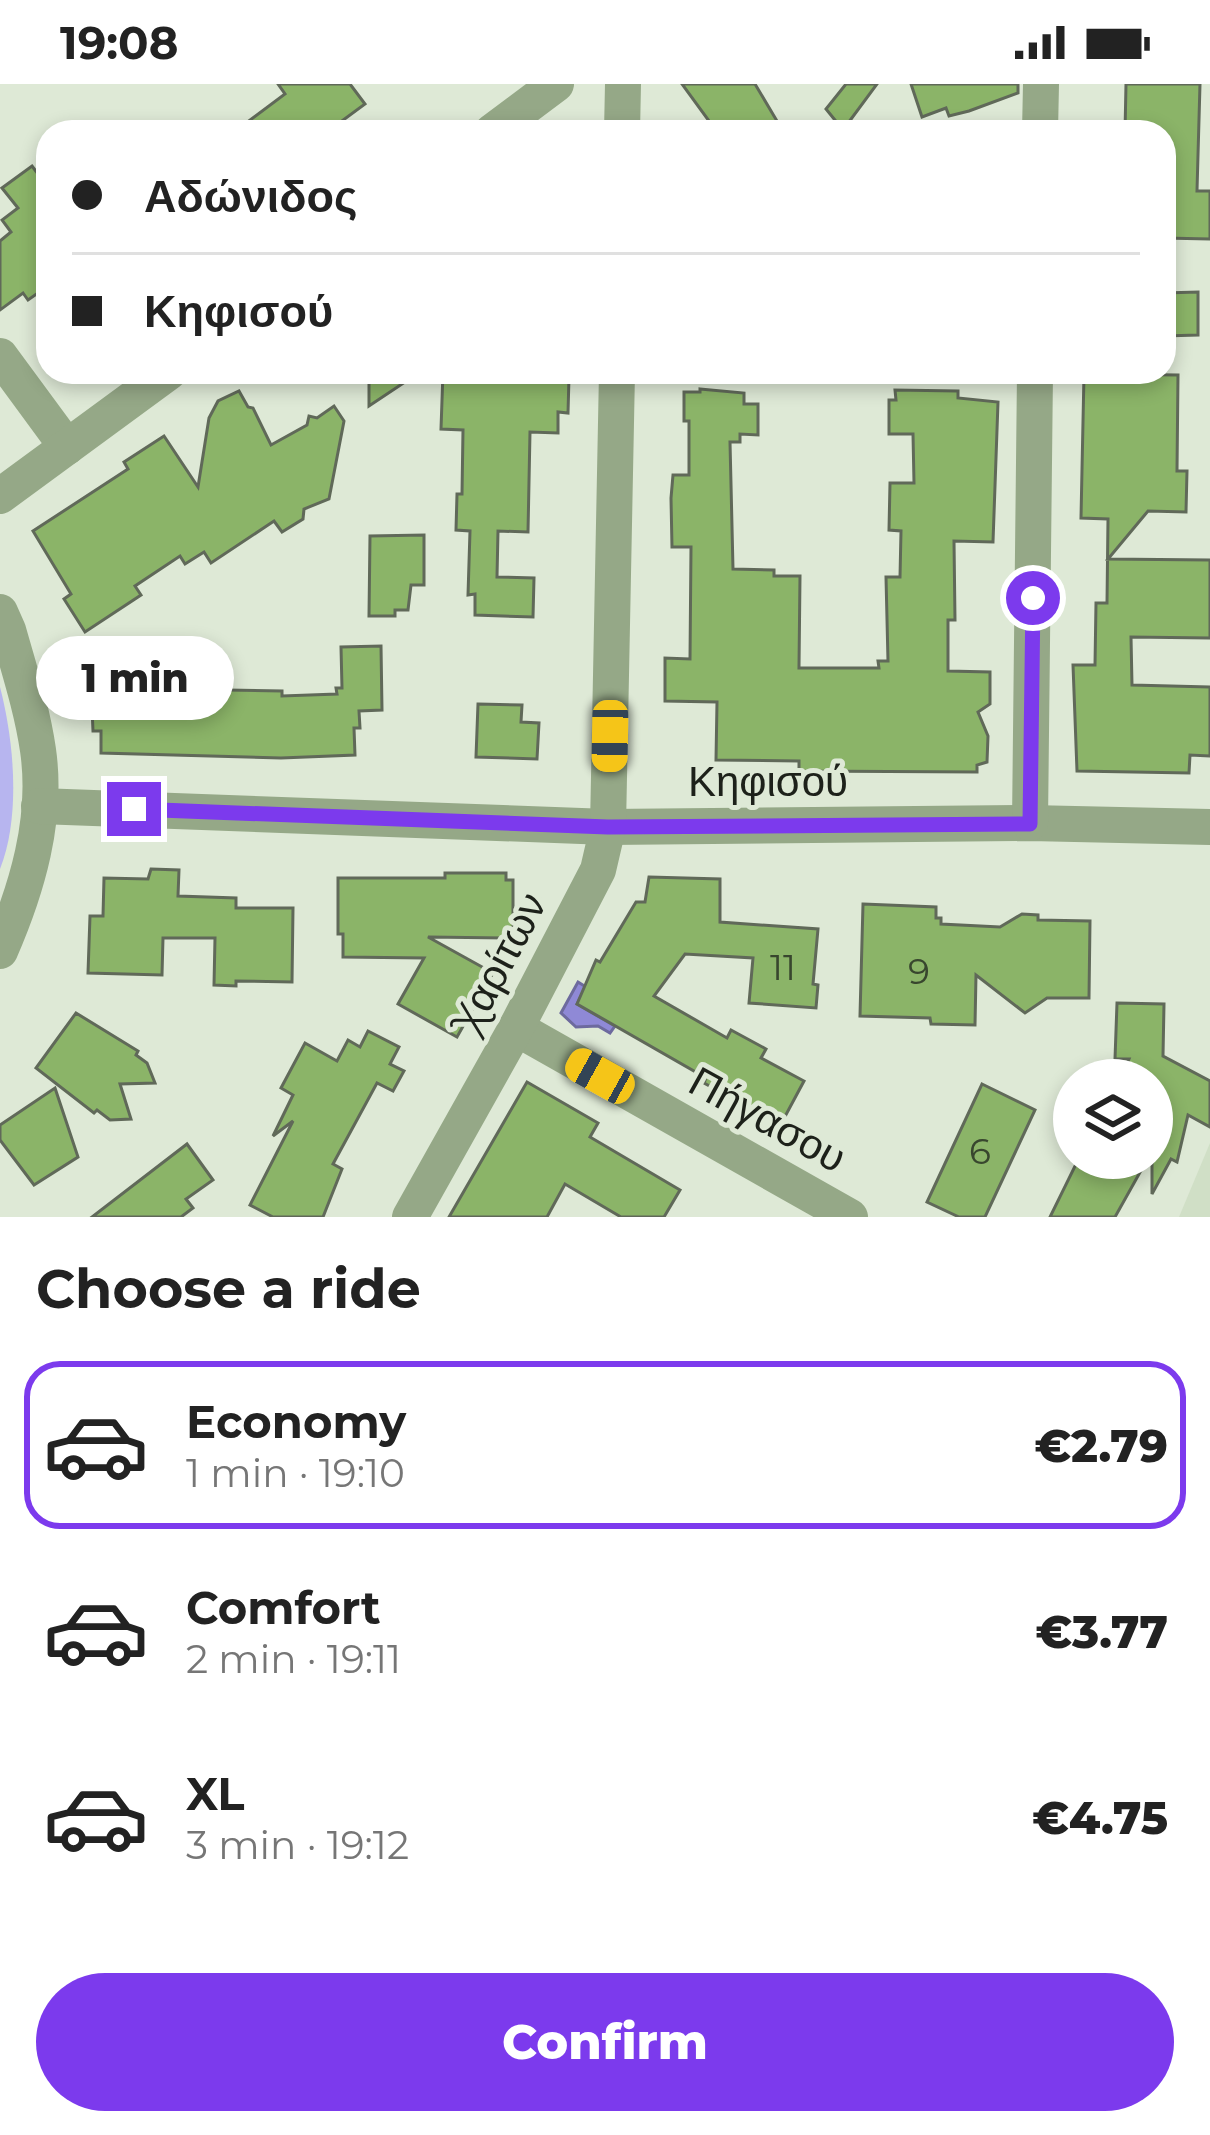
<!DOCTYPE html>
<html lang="en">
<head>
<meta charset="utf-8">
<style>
	body { margin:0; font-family:Montserrat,sans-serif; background:#f6f6f6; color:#222; height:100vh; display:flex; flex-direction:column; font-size:45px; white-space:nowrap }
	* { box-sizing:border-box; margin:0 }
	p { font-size:39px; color:#767676 }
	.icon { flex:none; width:66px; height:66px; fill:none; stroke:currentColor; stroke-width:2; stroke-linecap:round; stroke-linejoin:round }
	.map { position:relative; height:1133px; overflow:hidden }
	.details { display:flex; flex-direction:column; background:#fff; flex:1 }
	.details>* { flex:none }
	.top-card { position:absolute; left:36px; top:36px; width:1140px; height:264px; border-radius:36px; box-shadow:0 6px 18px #0003; display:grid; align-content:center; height:264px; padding:0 36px; background:#fff }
	.buttons { position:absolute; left:1053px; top:975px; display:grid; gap:24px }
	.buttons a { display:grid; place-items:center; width:120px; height:120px; border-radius:50%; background:#fff; box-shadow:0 6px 18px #0003; font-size:60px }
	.end { position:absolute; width:54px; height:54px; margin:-27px; border:15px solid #7c3aed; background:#fff; box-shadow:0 0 0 6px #fff }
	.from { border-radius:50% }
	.bubble { position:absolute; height:84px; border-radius:42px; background:#fff; box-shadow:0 6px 18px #0003; font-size:39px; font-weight:800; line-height:84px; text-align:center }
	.car { position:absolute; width:36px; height:72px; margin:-36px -18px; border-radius:15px; box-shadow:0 0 9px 3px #0007; background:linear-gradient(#f5c518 24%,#345 0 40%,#f5c518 0 76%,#345 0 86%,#f5c518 0) }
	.top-card b { display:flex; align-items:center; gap:42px; height:114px; font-size:45px }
	.top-card b+b { border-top:3px solid #e0e0e0 }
	.top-card i { width:30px; height:30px; background:#222 }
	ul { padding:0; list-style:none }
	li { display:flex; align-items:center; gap:36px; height:168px; margin:0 24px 18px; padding:0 12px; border:6px solid transparent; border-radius:36px }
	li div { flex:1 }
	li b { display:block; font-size:45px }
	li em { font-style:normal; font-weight:800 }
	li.selected { border-color:#7c3aed }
	li>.icon { width:108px; height:108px; stroke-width:1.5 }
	h2 { padding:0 36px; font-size:54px; line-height:144px }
	.cta { display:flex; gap:24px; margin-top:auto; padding:24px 36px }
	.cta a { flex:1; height:138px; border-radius:72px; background:#7c3aed; color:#fff; font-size:48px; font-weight:800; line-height:138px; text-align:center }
	.status { display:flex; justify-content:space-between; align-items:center; height:84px; padding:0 60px; background:#fff; direction:ltr }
	.status svg { height:33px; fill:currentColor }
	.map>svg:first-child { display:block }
	.built { fill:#d0dfc6 }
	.green { fill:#b7b5ef }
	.water { fill:#8f89d6; stroke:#6d6a9e; stroke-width:3 }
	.building { fill:#8bb468; stroke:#606959; stroke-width:3 }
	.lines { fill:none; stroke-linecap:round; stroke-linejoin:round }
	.minor { stroke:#95a887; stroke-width:36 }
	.route { stroke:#7c3aed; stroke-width:15 }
	.labels { text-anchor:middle; stroke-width:10; stroke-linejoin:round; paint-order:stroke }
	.number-label { font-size:36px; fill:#38462e }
	.street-label { font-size:42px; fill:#1d211a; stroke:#dee9d6 }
</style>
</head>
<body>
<div class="status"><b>19:08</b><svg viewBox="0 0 49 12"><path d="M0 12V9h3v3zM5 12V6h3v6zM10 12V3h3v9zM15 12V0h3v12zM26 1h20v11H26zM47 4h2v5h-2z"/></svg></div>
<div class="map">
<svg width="1210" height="1133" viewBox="0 0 1210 1133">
	<rect width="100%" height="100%" fill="#dee9d6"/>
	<path class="built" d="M 1210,1059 L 1210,1133 L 1179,1133 Z"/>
	<path class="green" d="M 0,603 C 14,657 21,732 0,785 Z"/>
	<path class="water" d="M 578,898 L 586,903 L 577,920 L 615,942 L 610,949 L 598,942 L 576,943 L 561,929 Z"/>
	<g class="building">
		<path d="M 278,0 L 350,0 L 365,20 L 327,48 L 234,48 L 285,10 Z"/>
		<path d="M 682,0 L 755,0 L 777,37 L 762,48 L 717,48 Z"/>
		<path d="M 846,0 L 877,0 L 843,46 L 826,25 Z"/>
		<path d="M 911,0 L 1018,0 L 1018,9 L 969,27 L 949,32 L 946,24 L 922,33 Z"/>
		<path d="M 1126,0 L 1200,0 L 1197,107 L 1210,107 L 1210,155 L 1164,154 L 1164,48 L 1125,48 Z"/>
		<path d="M 32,82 L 48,103 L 48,202 L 28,216 L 23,209 L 0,226 L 0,157 L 11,148 L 2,136 L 18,124 L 2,104 Z"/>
		<path d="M 1198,208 L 1198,251 L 1164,252 L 1164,209 Z"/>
		<path d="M 369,288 L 420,288 L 369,322 Z"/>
		<path d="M 443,288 L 569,293 L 568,329 L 558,328 L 558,349 L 530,348 L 528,448 L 498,447 L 497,493 L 534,494 L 533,533 L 475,531 L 475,510 L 468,511 L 470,447 L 456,446 L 457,410 L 462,410 L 463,346 L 441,345 Z"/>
		<path d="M 1084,290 L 1178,291 L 1177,387 L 1187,387 L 1186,428 L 1148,427 L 1108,475 L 1210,476 L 1210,554 L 1131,553 L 1132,601 L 1210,603 L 1210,672 L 1190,671 L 1189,689 L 1077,687 L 1073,581 L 1095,581 L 1096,519 L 1107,519 L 1108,435 L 1081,434 Z"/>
		<path d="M 700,305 L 744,309 L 744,320 L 758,320 L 758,351 L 740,350 L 740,358 L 730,358 L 733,485 L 774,486 L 774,492 L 800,492 L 799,584 L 879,584 L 878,577 L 888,577 L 886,493 L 900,493 L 901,447 L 889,446 L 890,399 L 914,399 L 913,350 L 889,350 L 889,316 L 896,316 L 895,306 L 958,307 L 958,314 L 998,318 L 993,458 L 954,457 L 955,536 L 948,536 L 948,587 L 990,588 L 990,620 L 978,628 L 988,652 L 987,678 L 977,681 L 977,688 L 799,687 L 799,677 L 716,676 L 717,618 L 665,617 L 665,574 L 690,575 L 691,463 L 672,463 L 671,414 L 673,391 L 689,391 L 689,337 L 684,337 L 684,308 L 700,308 Z"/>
		<path d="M 239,307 L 248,323 L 253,324 L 271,361 L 307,341 L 309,332 L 317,334 L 334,322 L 344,337 L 329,415 L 304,425 L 303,435 L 282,448 L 274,437 L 211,479 L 204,468 L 185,480 L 180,472 L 135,502 L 141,511 L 85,548 L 64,515 L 71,510 L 33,447 L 128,385 L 124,378 L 164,352 L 198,403 L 209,334 L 218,317 Z"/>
		<path d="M 424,451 L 424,501 L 411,501 L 408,526 L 395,526 L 395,532 L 369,532 L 370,452 Z"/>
		<path d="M 89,554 L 169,554 L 169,605 L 282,607 L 282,612 L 337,610 L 336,604 L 342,604 L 341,563 L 381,562 L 382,626 L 359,627 L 360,644 L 354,644 L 355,671 L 281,674 L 101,669 L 101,647 L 93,647 Z"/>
		<path d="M 478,620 L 522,621 L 521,638 L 539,639 L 537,675 L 476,673 Z"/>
		<path d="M 151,785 L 179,786 L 178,812 L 236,814 L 236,824 L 293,824 L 292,898 L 236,897 L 236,902 L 214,901 L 215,854 L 163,854 L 162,891 L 88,889 L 90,832 L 103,832 L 104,794 L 148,795 Z"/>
		<path d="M 445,789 L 506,789 L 506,796 L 513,796 L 513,847 L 505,847 L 505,854 L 428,853 L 493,889 L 457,953 L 398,920 L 424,874 L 343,873 L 343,850 L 338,850 L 338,794 L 445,794 Z"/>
		<path d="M 649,793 L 720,795 L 720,838 L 818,845 L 813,900 L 818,901 L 816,924 L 749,919 L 753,874 L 685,870 L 654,912 L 727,954 L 731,946 L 766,965 L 761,974 L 804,997 L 781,1040 L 704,999 L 706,994 L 577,920 L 596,876 L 600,878 L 636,818 L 645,818 Z"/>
		<path d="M 863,820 L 936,823 L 936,834 L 941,834 L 941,840 L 1000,843 L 1022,830 L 1038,831 L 1038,836 L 1090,837 L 1089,914 L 1047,914 L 1025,929 L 976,891 L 975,941 L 931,940 L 930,934 L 860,932 Z"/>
		<path d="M 1117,919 L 1164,920 L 1163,972 L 1210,997 L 1210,1043 L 1188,1031 L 1177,1078 L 1171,1075 L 1152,1110 L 1152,996 L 1120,996 L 1129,975 L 1115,975 Z"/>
		<path d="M 76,929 L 138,967 L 136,971 L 147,979 L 155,999 L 120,1000 L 131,1035 L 110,1036 L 97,1026 L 94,1029 L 36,984 Z"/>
		<path d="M 368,947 L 399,963 L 390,980 L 404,987 L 393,1007 L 377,999 L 333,1080 L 342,1085 L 323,1133 L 273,1133 L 250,1121 L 293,1037 L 273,1052 L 293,1011 L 281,1004 L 305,959 L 337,977 L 348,956 L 360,963 Z"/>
		<path d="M 527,998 L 598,1039 L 590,1053 L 680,1106 L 664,1133 L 621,1133 L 565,1100 L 547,1133 L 449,1133 Z"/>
		<path d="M 982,1000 L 1035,1026 L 985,1133 L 959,1133 L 927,1118 Z"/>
		<path d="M 55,1004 L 78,1073 L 34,1101 L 0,1056 L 0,1041 Z"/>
		<path d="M 187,1060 L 213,1096 L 186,1115 L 193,1124 L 181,1133 L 92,1133 Z"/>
		<path d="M 1079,1074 L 1148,1074 L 1115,1133 L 1050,1133 Z"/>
	</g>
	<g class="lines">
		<g class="minor">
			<path d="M 492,48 L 556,0"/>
			<path d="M 622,48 L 623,0"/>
			<path d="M 1040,48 L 1041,0"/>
			<path d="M 0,272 L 67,363"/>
			<path d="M 0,412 L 169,288"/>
			<path d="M 0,528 L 8,546 C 19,585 32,625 38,666 C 48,735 27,805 0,867"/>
			<path d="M 39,722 L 608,743 L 1030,739 L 1210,743"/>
			<path d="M 1030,739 L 1035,288"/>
			<path d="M 516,944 L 850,1133"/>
			<path d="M 410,1133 L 516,944 L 598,786 L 608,743 L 617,288"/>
		</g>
	</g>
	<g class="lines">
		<path class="route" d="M 134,725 L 608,743 L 1030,740 L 1033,514"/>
	</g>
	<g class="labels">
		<g class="number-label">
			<text x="783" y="896">11</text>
			<text x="919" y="900">9</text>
			<text x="980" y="1080">6</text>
		</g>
		<g class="street-label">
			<text x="768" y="712">Κηφισού</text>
			<text transform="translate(499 878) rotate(-62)" y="15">Χαρίτων</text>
			<text transform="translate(768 1035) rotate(29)" y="15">Πήγασου</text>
		</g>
	</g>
</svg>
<div class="buttons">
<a><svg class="icon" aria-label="layers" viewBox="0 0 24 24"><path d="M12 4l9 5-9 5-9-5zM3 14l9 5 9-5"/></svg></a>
</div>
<i class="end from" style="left:1033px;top:514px"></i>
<i class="end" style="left:134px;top:725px"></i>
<div class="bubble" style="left:36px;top:552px;width:198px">1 min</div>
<i class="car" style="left:610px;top:652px;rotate:181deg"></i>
<i class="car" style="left:600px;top:992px;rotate:299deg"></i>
<div class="top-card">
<b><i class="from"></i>Αδώνιδος</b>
<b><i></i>Κηφισού</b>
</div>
</div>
<section class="details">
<h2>Choose a ride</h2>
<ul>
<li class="selected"><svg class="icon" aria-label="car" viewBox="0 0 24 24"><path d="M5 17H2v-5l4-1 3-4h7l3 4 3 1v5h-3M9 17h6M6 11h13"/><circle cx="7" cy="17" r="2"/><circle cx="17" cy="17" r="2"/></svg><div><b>Economy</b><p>1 min · 19:10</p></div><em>€2.79</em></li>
<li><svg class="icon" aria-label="car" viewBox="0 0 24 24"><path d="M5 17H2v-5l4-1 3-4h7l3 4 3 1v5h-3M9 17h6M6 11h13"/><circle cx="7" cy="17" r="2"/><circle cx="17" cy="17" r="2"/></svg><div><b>Comfort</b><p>2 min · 19:11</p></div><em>€3.77</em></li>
<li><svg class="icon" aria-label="car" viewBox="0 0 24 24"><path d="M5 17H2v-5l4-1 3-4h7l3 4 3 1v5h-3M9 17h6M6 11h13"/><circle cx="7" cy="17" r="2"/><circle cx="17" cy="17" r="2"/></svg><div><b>XL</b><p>3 min · 19:12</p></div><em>€4.75</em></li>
</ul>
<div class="cta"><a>Confirm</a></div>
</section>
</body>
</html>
